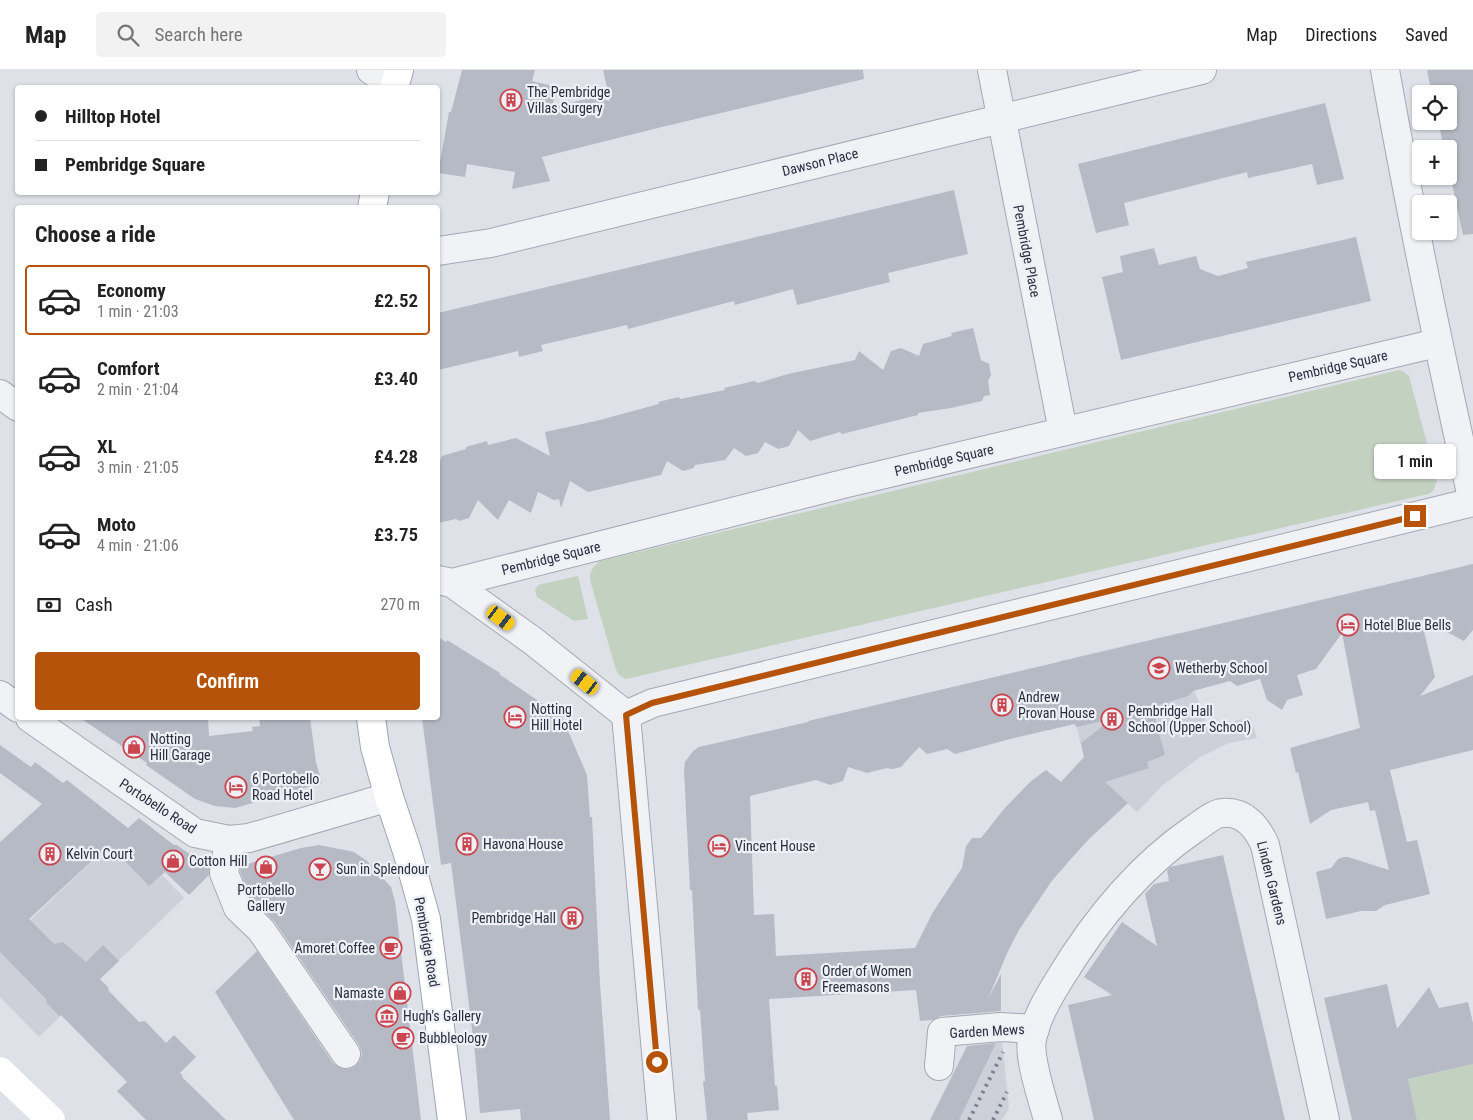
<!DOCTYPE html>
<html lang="en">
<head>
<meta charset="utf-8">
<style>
	body { margin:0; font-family:"Roboto Condensed",sans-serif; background:#f2f2f2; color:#222; height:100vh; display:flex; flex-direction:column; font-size:19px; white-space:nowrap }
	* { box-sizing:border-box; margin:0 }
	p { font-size:16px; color:#767676 }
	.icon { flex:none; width:28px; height:28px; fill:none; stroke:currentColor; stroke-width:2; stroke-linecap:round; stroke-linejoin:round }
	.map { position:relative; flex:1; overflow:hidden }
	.drawer { position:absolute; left:15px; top:135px; width:425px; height:515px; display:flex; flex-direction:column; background:#fff; border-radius:5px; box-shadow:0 1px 4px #0004 }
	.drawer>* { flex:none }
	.guide { position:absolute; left:15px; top:15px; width:425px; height:110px; border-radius:5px; box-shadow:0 1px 4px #0004; display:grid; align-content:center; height:110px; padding:0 20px; background:#fff }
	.controls { position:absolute; left:1412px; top:15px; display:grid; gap:10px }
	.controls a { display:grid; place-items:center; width:45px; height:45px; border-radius:5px; background:#fff; box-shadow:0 1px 4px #0004; font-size:25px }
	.end { position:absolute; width:22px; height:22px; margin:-11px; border:6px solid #b45309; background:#fff; box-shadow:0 0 0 2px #fff }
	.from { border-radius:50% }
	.bubble { position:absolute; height:35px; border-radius:5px; background:#fff; box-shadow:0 1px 4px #0004; font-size:16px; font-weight:600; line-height:35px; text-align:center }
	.car { position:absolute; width:15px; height:30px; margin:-15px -8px; border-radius:6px; box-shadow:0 0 4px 1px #0007; background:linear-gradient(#f5c518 24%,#345 0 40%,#f5c518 0 76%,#345 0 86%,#f5c518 0) }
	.guide b { display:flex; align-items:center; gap:18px; height:48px; font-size:19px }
	.guide b+b { border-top:1px solid #e0e0e0 }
	.guide i { width:12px; height:12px; background:#222 }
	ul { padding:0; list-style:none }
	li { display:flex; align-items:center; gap:15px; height:70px; margin:0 10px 8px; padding:0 10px; border:2px solid transparent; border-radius:5px }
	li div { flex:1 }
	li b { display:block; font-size:19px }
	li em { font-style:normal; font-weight:600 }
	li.current { border-color:#b45309 }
	li>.icon { width:45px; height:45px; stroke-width:1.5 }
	h2 { padding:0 20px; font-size:22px; line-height:60px }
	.pay { display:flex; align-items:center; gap:12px; height:55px; padding:0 20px; font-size:19px }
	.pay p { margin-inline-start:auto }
	.button { display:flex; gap:10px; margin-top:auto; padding:10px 20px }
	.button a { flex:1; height:58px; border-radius:5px; background:#b45309; color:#fff; font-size:20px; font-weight:600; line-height:58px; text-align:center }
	header { display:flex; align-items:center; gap:30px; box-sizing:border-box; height:70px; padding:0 25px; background:#fff; border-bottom:1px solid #e0e0e0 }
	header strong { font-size:24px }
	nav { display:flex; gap:28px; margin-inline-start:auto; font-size:18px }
	.search { width:350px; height:45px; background:#f2f2f2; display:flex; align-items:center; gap:12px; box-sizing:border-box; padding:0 18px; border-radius:5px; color:#767676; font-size:19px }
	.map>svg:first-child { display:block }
	.built { fill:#cdd0d9 }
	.green { fill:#c3d1c0 }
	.building { fill:#b6bac4; fill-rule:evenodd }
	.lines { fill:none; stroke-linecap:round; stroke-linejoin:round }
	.street-casing { stroke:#a4a8b2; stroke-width:30 }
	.primary-casing { stroke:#9ea5b3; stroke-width:30 }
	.street { stroke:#f1f2f6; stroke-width:28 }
	.secondary { stroke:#fff; stroke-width:28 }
	.primary { stroke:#fff; stroke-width:28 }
	.rail { stroke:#788091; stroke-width:4; stroke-dasharray:2.5 5; stroke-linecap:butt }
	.route { stroke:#b45309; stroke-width:6 }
	.labels { text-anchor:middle; stroke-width:4.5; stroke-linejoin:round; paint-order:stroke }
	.poi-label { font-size:14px; fill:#282e3e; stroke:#eef0f5; text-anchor:start }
	.street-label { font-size:14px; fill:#282e3e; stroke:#eef0f5 }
</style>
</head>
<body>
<header>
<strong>Map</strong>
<div class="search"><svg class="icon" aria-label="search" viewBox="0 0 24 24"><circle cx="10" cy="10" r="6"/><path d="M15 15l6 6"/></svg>Search here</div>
<nav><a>Map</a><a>Directions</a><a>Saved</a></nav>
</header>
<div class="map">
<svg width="1473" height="1050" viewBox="0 0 1473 1050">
	<rect width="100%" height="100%" fill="#dee1e8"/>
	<g class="built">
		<path d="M 1179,563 L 1194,620 L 1208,658 L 1250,647 L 1257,668 L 1229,673 L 1199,688 L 1162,716 L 1137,742 L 1086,695 L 1060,591 Z"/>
		<path d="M 109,775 L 149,816 L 162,805 L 184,828 L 39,967 L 0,927 L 0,879 Z"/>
		<path d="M 1001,961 L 1009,1038 L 1002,1050 L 959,1050 Z"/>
	</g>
	<g class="green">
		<path d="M 1399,300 L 1404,302 L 1409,306 L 1437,411 L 1433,421 L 1428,424 L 626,609 L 620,606 L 616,600 L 590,510 C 590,501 592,497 600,491 Z"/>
		<path d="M 578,506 L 588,549 L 574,551 L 537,527 L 535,520 L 538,515 Z"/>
		<path d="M 1473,994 L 1473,1050 L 1417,1050 L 1408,1009 Z"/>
	</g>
	<g class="building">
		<path d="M 462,0 L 535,0 L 532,11 L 557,17 L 552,37 L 594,27 L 610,31 L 603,0 L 863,0 L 864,9 L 662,57 L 542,87 L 550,111 L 512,119 L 515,102 L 467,94 L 465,107 L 438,103 L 449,42 L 451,42 Z"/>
		<path d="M 1427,0 L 1473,0 L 1473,164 L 1463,165 L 1449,100 L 1449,79 L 1444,79 L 1438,51 L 1449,51 L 1449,24 L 1432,24 Z"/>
		<path d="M 1325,33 L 1344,109 L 1317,115 L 1312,94 L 1248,108 L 1247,102 L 1124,133 L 1129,155 L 1096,163 L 1078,94 Z"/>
		<path d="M 954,120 L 968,184 L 888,203 L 890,212 L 797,235 L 793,219 L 735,235 L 734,231 L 628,259 L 627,255 L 541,275 L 543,281 L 519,287 L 518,281 L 438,300 L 438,243 Z"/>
		<path d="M 1356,167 L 1371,231 L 1121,290 L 1102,207 L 1123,202 L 1120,186 L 1154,178 L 1159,195 L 1196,186 L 1200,199 L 1218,206 L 1248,198 L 1246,192 Z"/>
		<path d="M 973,258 L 981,290 L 989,294 L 991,305 L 988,311 L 990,325 L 984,326 L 982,331 L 951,338 L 918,343 L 918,345 L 842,364 L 840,362 L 810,371 L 798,360 L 789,376 L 778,379 L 765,372 L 758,383 L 746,386 L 734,378 L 725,390 L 695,395 L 694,398 L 683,401 L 667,391 L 661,405 L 588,422 L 570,411 L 561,438 L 559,429 L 554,430 L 538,422 L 531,443 L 509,430 L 498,450 L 478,430 L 469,448 L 459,451 L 456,449 L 438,453 L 438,396 L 442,386 L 466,379 L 466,377 L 487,371 L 488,375 L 516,368 L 550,386 L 545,362 L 596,351 L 659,334 L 658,332 L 679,327 L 680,329 L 725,320 L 724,318 L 754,311 L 758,313 L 788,304 L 855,290 L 859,281 L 883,300 L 891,281 L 901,278 L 919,286 L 923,274 L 952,266 L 951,263 Z"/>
		<path d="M 1473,494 L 1473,560 L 1464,571 L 1421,549 L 1435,607 L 1420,626 L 1473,605 L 1473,680 L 1390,700 L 1407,772 L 1417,770 L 1430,824 L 1385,835 L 1376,841 L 1361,841 L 1326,849 L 1316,802 L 1331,798 L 1338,789 L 1344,787 L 1348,787 L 1389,800 L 1375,740 L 1370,741 L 1368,732 L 1331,740 L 1310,754 L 1298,702 L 1296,703 L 1290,678 L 1360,658 L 1342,563 L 1316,599 L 1297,605 L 1303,625 L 1287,630 L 1282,640 L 1267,630 L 1260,609 L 1237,616 L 1230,611 L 1193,621 L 1188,626 L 1152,637 L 1165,685 L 1147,692 L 1149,698 L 1105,712 L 1128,733 L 1089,769 L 1070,790 L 1051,812 L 1019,860 L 1008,881 L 988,929 L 1001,904 L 1001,941 L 941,946 L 932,950 L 920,951 L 916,920 L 769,929 L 775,1016 L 777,1016 L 779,1040 L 747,1043 L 748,1050 L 707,1050 L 703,1011 L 705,1011 L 700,940 L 698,940 L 692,820 L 690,820 L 684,700 L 685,692 L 693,681 L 699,677 L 808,652 L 808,651 ZM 1112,649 L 1081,673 L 1084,687 L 1061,712 L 1046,700 L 1030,712 L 1004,739 L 981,768 L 972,768 L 966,776 L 962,798 L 933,842 L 915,878 L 776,886 L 774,844 L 754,845 L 750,726 L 816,710 L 830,715 L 843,711 L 848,697 L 867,703 L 887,698 L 892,699 L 901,697 L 919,677 L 927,684 L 947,679 L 955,684 L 1010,669 L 1075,654 L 1076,657 Z"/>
		<path d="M 438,567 L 446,572 L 447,570 L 500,603 L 499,604 L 562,647 L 587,705 L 590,747 L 592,747 L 600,914 L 610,1050 L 521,1050 L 520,1039 L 480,1043 L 475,983 L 451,793 L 441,795 L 422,648 L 438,648 Z"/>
		<path d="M 80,648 L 208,648 L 209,666 L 253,661 L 252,657 L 260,656 L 259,648 L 310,648 L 316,692 L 322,713 L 235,738 L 215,736 L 195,729 L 146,695 L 147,693 Z"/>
		<path d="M 0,675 L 31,697 L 35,692 L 63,713 L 67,710 L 128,758 L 139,748 L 174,775 L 177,775 L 209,798 L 209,805 L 189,825 L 165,802 L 149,816 L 109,775 L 29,849 L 54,874 L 63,872 L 86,892 L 103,875 L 119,891 L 100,909 L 109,918 L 108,920 L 139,952 L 145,951 L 166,973 L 174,965 L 196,987 L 180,1003 L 183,1006 L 182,1007 L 226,1050 L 146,1050 L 117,1021 L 127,1012 L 61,945 L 59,946 L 46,932 L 47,930 L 0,882 L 0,772 L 42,734 L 0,703 Z"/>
		<path d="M 319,775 L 354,782 L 367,791 L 391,817 L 395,831 L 421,1050 L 294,1050 L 215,922 L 257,881 L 333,993 L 340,998 L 348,999 L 354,997 L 360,991 L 362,983 L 359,975 L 274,851 L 251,829 L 240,801 L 241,796 L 254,792 L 301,778 Z"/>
		<path d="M 1223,785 L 1285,1050 L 1094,1050 L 1068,935 L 1112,925 L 1084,907 L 1122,852 L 1157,876 L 1145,824 L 1154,814 L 1169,811 L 1167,800 L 1170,797 Z"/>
		<path d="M 1387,914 L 1397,959 L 1429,917 L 1439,938 L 1468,932 L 1473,953 L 1473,994 L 1408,1009 L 1417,1050 L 1352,1050 L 1324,928 Z"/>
		<path d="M 996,973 L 959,1050 L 930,1050 L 967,976 Z"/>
	</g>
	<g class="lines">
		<g class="street-casing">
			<g id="street">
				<path d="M 371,0 L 394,16"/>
				<path d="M 992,0 L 1063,361"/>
				<path d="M 1385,0 C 1411,145 1441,289 1473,432"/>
				<path d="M 438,181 L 491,173 L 1202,0"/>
				<path d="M 0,324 L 18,337"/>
				<path d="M 438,510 L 452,513 L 843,414 L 1437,273"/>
				<path d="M 452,513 L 533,571 L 626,645 L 662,1050"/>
				<path d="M 0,625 L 18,638"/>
				<path d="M 626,645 L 653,633 L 1473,432"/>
				<path d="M 30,648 L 195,763 L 229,770 L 249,768 L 389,727"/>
				<path d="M 229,770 L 224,803 L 238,838 L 261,860 L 346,984"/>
				<path d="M 939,996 L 942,962 L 1001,957 L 1035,959"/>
				<path d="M 1048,1050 C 1043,1030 1028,988 1032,969 C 1036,948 1048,928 1059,910 C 1094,852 1137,798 1194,759 C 1202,754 1214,743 1223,743 C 1244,741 1257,757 1265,775 L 1325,1050"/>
			</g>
		</g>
		<g class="primary-casing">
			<g id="primary">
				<path d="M 394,18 L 399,0"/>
				<path d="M 372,138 L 375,122"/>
				<path d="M 371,648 L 375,677 L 389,727 L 407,781 L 426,849 L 452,1050"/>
			</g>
		</g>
		<use href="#street" class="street"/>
		<path class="secondary" d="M 0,1001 L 51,1050"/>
		<use href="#primary" class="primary"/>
		<g class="rail">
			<path d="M 969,1050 L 1003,982"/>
			<path d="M 993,1050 L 1007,1022"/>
		</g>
	</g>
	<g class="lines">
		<path class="route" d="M 657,992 L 626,645 L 652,633 L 1415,446"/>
	</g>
	<defs>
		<g id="building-ring" transform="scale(1.125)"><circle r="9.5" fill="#eef0f5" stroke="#cb454f" stroke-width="1.5"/><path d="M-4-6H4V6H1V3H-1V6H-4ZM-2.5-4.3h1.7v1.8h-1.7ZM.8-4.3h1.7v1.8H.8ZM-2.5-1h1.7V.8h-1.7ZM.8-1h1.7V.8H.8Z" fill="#cb454f"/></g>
		<g id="hotel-ring" transform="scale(1.125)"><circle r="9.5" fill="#eef0f5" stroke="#cb454f" stroke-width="1.5"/><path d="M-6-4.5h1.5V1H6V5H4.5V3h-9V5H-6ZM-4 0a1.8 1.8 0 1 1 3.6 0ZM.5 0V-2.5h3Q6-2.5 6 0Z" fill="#cb454f"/></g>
		<g id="school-ring" transform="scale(1.125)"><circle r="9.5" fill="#eef0f5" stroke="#cb454f" stroke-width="1.5"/><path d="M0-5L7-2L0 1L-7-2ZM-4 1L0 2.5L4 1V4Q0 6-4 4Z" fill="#cb454f"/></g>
		<g id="shop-ring" transform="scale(1.125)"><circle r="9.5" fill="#eef0f5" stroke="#cb454f" stroke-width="1.5"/><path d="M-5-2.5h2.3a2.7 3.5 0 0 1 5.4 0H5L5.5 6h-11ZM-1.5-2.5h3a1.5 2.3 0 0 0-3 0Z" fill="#cb454f"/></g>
		<g id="bar-ring" transform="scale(1.125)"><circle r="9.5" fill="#eef0f5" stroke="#cb454f" stroke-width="1.5"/><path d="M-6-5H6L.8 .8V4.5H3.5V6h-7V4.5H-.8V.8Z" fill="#cb454f"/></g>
		<g id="cafe-ring" transform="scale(1.125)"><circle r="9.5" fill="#eef0f5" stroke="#cb454f" stroke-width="1.5"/><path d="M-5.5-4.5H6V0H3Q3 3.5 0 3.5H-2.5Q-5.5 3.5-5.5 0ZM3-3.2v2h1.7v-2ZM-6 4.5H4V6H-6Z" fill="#cb454f"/></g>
		<g id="museum-ring" transform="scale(1.125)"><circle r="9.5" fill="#eef0f5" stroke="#cb454f" stroke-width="1.5"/><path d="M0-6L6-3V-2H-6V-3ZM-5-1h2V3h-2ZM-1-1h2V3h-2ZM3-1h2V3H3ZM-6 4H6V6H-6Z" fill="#cb454f"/></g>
	</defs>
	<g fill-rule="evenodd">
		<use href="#building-ring" x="511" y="30"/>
		<use href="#hotel-ring" x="1348" y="555"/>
		<use href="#school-ring" x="1159" y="598"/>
		<use href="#building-ring" x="1002" y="635"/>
		<use href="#hotel-ring" x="515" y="647"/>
		<use href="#building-ring" x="1112" y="649"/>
		<use href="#shop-ring" x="134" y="677"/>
		<use href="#hotel-ring" x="236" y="717"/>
		<use href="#building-ring" x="467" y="774"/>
		<use href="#hotel-ring" x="719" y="776"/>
		<use href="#building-ring" x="50" y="784"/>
		<use href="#shop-ring" x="173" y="791"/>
		<use href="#shop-ring" x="266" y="797"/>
		<use href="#bar-ring" x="320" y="799"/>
		<use href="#building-ring" x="572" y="848"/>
		<use href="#cafe-ring" x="391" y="878"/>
		<use href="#building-ring" x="806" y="909"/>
		<use href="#shop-ring" x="400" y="923"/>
		<use href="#museum-ring" x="387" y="946"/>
		<use href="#cafe-ring" x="403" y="968"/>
	</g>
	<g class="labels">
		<g class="poi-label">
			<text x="527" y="27">The Pembridge<tspan x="527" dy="16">Villas Surgery</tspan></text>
			<text x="1364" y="560">Hotel Blue Bells</text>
			<text x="1175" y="603">Wetherby School</text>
			<text x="1018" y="632">Andrew<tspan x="1018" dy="16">Provan House</tspan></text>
			<text x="531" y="644">Notting<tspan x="531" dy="16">Hill Hotel</tspan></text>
			<text x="1128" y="646">Pembridge Hall<tspan x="1128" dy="16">School (Upper School)</tspan></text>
			<text x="150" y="674">Notting<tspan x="150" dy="16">Hill Garage</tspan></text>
			<text x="252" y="714">6 Portobello<tspan x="252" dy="16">Road Hotel</tspan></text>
			<text x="483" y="779">Havona House</text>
			<text x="735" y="781">Vincent House</text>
			<text x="66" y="789">Kelvin Court</text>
			<text x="189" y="796">Cotton Hill</text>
			<text x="336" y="804">Sun in Splendour</text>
			<text x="266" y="825" text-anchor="middle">Portobello<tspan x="266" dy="16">Gallery</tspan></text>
			<text x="556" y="853" text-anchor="end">Pembridge Hall</text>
			<text x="375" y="883" text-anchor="end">Amoret Coffee</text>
			<text x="822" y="906">Order of Women<tspan x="822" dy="16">Freemasons</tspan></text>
			<text x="384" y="928" text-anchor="end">Namaste</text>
			<text x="403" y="951">Hugh's Gallery</text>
			<text x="419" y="973">Bubbleology</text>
		</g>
		<g class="street-label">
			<text transform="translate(820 92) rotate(-14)" y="5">Dawson Place</text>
			<text transform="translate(1027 181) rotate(79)" y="5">Pembridge Place</text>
			<text transform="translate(1338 296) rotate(-13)" y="5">Pembridge Square</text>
			<text transform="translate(944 390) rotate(-13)" y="5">Pembridge Square</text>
			<text transform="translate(551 488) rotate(-14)" y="5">Pembridge Square</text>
			<text transform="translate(158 736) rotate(33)" y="5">Portobello Road</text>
			<text transform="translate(1272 813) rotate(76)" y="5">Linden Gardens</text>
			<text transform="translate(427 872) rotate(80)" y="5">Pembridge Road</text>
			<text transform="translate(987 961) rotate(-3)" y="5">Garden Mews</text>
		</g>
	</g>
</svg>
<div class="controls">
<a><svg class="icon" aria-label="locate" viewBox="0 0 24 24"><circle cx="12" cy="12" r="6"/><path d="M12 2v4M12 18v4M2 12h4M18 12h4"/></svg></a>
<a>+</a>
<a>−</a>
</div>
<i class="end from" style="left:657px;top:992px"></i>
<i class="end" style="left:1415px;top:446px"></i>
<div class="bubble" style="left:1374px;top:374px;width:82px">1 min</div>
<i class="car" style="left:501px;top:548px;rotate:126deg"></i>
<i class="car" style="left:585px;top:612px;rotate:308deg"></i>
<div class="guide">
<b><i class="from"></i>Hilltop Hotel</b>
<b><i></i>Pembridge Square</b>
</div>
<section class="drawer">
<h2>Choose a ride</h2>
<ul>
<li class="current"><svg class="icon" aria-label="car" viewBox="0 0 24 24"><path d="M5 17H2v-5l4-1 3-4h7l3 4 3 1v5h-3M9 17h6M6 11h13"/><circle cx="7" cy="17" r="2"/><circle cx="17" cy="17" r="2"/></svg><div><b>Economy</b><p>1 min · 21:03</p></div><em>£2.52</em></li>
<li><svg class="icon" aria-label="car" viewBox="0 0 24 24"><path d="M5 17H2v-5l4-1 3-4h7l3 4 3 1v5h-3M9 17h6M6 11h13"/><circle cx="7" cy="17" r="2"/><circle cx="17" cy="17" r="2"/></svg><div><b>Comfort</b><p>2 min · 21:04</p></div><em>£3.40</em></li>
<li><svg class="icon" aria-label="car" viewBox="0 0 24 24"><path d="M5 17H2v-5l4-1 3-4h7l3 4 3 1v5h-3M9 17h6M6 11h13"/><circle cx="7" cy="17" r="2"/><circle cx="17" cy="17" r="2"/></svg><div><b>XL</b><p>3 min · 21:05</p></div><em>£4.28</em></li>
<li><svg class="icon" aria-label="car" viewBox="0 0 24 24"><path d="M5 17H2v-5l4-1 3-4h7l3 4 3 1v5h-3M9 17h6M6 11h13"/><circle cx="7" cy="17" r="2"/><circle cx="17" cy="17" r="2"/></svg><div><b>Moto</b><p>4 min · 21:06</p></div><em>£3.75</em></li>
</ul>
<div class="pay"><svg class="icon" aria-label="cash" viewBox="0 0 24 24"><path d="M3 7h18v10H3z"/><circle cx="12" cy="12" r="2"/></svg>Cash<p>270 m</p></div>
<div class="button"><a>Confirm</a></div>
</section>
</div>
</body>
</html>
